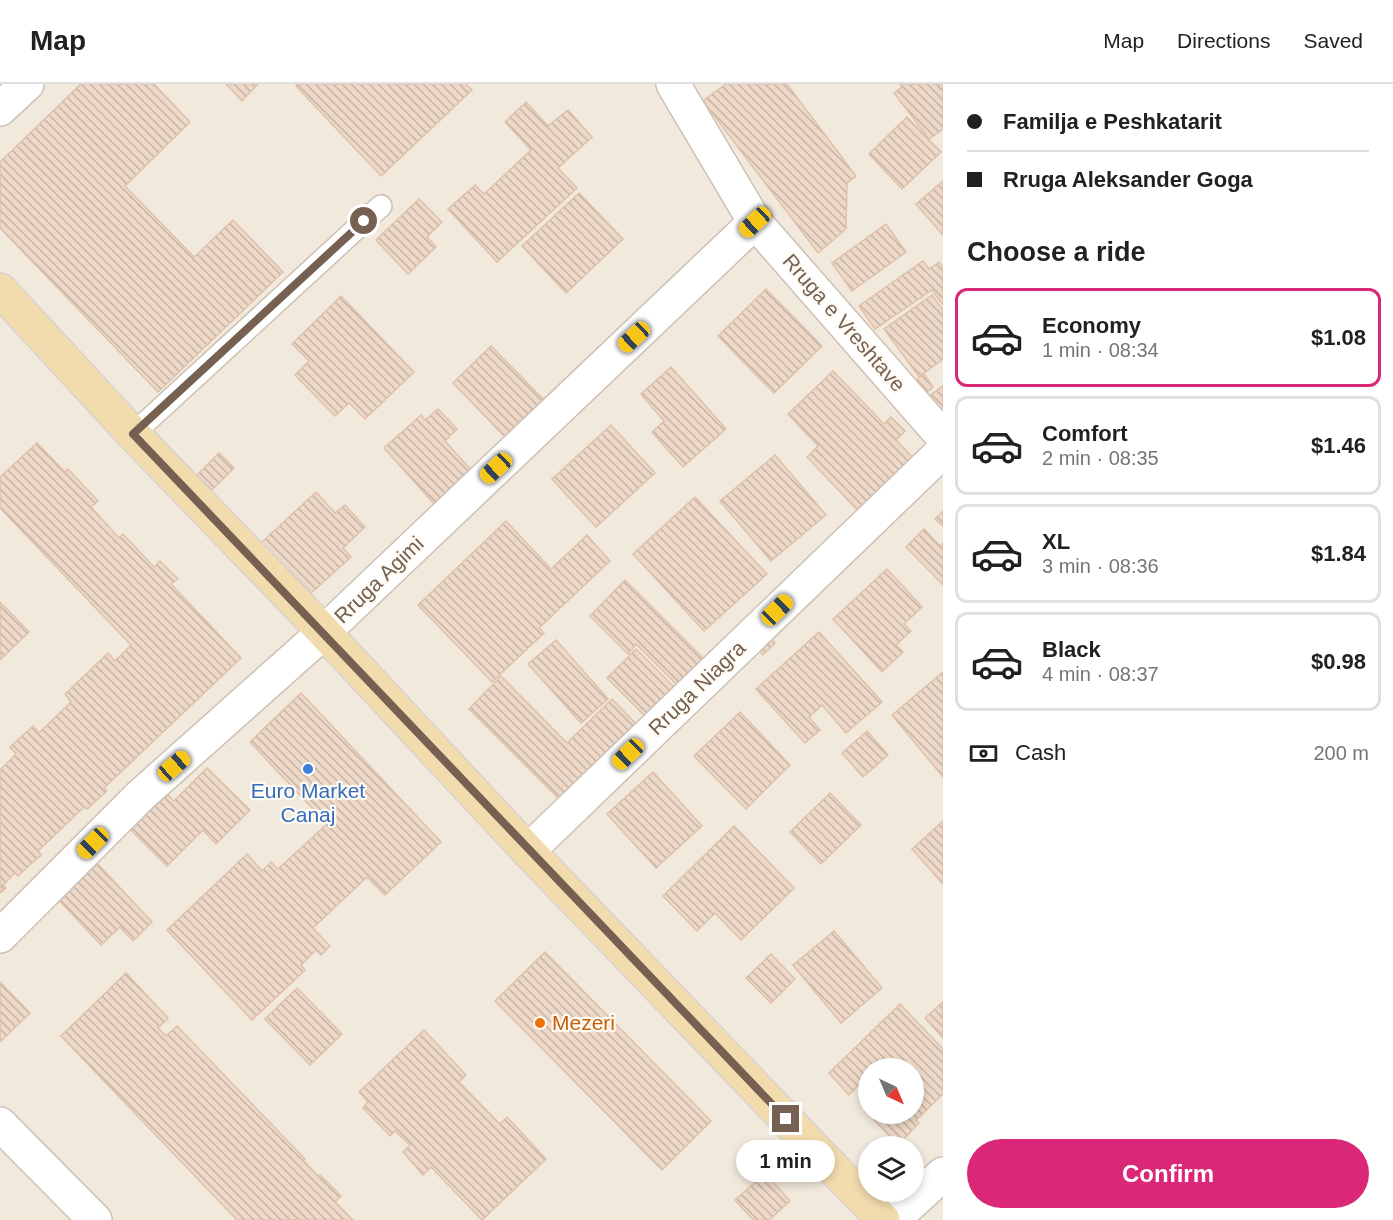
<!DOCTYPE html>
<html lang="en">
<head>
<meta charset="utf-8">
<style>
	body { margin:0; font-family:Arial,sans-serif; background:#f6f6f6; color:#202124; height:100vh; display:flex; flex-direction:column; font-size:22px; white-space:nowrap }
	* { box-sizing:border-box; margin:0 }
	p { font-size:20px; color:#757577 }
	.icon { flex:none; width:33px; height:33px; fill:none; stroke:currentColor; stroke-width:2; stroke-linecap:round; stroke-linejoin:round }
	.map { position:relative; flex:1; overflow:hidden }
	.details { display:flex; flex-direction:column; background:#fff; width:450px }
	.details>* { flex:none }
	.guide { display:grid; align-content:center; height:132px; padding:0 24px; background:#fff }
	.needle { width:39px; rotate:136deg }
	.tools { position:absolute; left:858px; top:974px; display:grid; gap:12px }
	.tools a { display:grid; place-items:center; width:66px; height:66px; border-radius:50%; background:#fff; box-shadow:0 3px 9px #0003; font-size:30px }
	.end { position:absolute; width:27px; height:27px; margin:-14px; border:8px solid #756052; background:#fff; box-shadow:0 0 0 3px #fff }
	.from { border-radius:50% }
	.bubble { position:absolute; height:42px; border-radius:21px; background:#fff; box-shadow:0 3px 9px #0003; font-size:20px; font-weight:800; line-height:42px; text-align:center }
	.car { position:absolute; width:18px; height:36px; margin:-18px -9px; border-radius:8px; box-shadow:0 0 4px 2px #0007; background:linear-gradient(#f5c518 24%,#345 0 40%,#f5c518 0 76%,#345 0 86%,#f5c518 0) }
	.guide b { display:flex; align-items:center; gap:21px; height:57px; font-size:22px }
	.guide b+b { border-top:2px solid #e0e0e0 }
	.guide i { width:15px; height:15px; background:#202124 }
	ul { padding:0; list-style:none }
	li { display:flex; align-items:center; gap:18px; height:99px; margin:0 12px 9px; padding:0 12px; border:3px solid #e0e0e0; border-radius:12px }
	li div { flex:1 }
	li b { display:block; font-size:22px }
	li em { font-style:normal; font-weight:800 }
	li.on { border-color:#db2777 }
	li>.icon { width:54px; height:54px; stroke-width:1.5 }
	h2 { padding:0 24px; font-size:27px; line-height:72px }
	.pay { display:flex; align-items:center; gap:15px; height:66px; padding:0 24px; font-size:22px }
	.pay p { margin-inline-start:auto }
	.button { display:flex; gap:12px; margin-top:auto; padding:12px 24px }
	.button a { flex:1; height:69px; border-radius:36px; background:#db2777; color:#fff; font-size:24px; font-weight:800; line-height:69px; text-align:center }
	header { display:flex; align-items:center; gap:36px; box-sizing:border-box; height:84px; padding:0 30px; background:#fff; border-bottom:2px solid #e0e0e0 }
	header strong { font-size:28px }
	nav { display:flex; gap:33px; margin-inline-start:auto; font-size:21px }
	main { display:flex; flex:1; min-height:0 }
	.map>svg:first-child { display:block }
	.residential { fill:#f2e9dd; fill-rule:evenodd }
	.building { fill:url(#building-back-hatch); stroke:#dfc1aa; stroke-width:1.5 }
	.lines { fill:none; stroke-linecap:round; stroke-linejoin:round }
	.service-casing { stroke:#cdc0b4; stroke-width:24 }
	.minor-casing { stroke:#cdc0b4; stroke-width:36 }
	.tertiary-casing { stroke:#cdc0b4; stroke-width:36 }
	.primary-casing { stroke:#d8d2cf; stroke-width:36 }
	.service { stroke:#fff; stroke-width:21 }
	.minor { stroke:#fff; stroke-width:33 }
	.tertiary { stroke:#fff; stroke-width:33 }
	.primary { stroke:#f2dcae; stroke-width:33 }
	.route { stroke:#756052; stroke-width:8 }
	.shop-dot { fill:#3f7fe0; stroke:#fefbf4; stroke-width:2 }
	.food-dot { fill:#e8710a; stroke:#fefbf4; stroke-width:2 }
	.labels { text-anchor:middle; stroke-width:4.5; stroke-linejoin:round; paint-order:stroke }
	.street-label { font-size:21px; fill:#756052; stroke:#fefbf4 }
	.shop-label { font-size:21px; fill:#366cbe; stroke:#fefbf4 }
	.food-label { font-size:21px; fill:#c56008; stroke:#fefbf4; text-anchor:start }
</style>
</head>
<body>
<header>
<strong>Map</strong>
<nav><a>Map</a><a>Directions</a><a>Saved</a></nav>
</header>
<main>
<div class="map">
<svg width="943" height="1136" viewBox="0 0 943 1136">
	<defs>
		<pattern id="building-back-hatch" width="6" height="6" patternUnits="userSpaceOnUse" patternTransform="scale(1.5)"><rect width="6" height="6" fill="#eed9c8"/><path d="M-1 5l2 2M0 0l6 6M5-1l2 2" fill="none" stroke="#c5b3a5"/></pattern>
	</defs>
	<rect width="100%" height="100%" fill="#fbf7ee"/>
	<g class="residential">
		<path d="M 0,0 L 943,0 L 943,1136 L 879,1136 L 0,204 ZM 868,984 L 914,984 L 914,1029 L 868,1029 ZM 868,1062 L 914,1062 L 914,1107 L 868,1107 Z"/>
		<path d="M 0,221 L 301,545 L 857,1136 L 0,1136 Z"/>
	</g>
	<g class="building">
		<path d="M 81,0 L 154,0 L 190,38 L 125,102 L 194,173 L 233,136 L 283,188 L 158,308 L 0,144 L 0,78 Z"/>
		<path d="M 226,0 L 258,0 L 242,17 Z"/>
		<path d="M 298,0 L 466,0 L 472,6 L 381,92 L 296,2 Z"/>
		<path d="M 726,0 L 787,0 L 856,92 L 847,99 L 846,145 L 818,169 L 703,17 Z"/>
		<path d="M 900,0 L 943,0 L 943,45 L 929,55 L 894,9 L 902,3 Z"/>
		<path d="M 526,18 L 548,42 L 568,26 L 592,53 L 558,84 L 577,104 L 497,178 L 448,125 L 475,101 L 484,110 L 531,66 L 505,38 Z"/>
		<path d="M 907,33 L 941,68 L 902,105 L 869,70 Z"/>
		<path d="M 943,97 L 943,151 L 916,120 Z"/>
		<path d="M 579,109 L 623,155 L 566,209 L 522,162 Z"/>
		<path d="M 419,115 L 442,138 L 427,153 L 436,163 L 408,190 L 376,156 Z"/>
		<path d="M 886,140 L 906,168 L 852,207 L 832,179 Z"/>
		<path d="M 923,177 L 929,185 L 939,178 L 943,184 L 943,221 L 932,206 L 875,245 L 859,222 Z"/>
		<path d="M 766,205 L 822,262 L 774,309 L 718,252 Z"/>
		<path d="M 932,211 L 943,226 L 943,275 L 919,293 L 884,245 Z"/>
		<path d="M 341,212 L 414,288 L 365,335 L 349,319 L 335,332 L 295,291 L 309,277 L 292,260 Z"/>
		<path d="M 491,262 L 545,317 L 506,354 L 453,299 Z"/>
		<path d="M 671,283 L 726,345 L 683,383 L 652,348 L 664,337 L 641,310 Z"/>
		<path d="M 833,287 L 884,340 L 891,333 L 905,347 L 896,356 L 918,379 L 862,431 L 807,373 L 818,362 L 788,330 Z"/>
		<path d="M 924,290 L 933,303 L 924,310 L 914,298 Z"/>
		<path d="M 943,302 L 943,326 L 939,329 L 928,313 Z"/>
		<path d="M 438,325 L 457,345 L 445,357 L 472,387 L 435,421 L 384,364 L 421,331 L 425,336 Z"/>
		<path d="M 611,341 L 655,389 L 596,443 L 552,395 Z"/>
		<path d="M 37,359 L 65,388 L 68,385 L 98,417 L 91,423 L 119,454 L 123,450 L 154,483 L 160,477 L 178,495 L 171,500 L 241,574 L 104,704 L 107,707 L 87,725 L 84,723 L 38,767 L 41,771 L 18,792 L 15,789 L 3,801 L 6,804 L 0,809 L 0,686 L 16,670 L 10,663 L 33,642 L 39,649 L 71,618 L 65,610 L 108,569 L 115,577 L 131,561 L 0,424 L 0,393 Z"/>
		<path d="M 219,369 L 234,384 L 212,406 L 197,391 Z"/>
		<path d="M 775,371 L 826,431 L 771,477 L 720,417 Z"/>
		<path d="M 316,408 L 335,429 L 345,421 L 365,443 L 343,464 L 351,473 L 309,511 L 261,459 Z"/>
		<path d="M 695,413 L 767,490 L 704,547 L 633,470 Z"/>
		<path d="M 943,427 L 943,442 L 935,435 Z"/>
		<path d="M 506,437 L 551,485 L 587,451 L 610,477 L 539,544 L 544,549 L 492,598 L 418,521 Z"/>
		<path d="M 924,445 L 940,462 L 943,459 L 943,501 L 906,463 Z"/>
		<path d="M 887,485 L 922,523 L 904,540 L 911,547 L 896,561 L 903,568 L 882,588 L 833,535 Z"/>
		<path d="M 625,496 L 707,578 L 681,605 L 636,560 L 628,570 L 590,532 Z"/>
		<path d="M 0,518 L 29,548 L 0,576 Z"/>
		<path d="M 765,548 L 775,559 L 763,571 L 753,559 Z"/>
		<path d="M 819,548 L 882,618 L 846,649 L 822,621 L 809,633 L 820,646 L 805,659 L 756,605 Z"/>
		<path d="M 556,556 L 608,615 L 581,639 L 528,580 Z"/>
		<path d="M 636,565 L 680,609 L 651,638 L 607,594 Z"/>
		<path d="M 943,588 L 943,693 L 892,631 Z"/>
		<path d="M 501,592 L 567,659 L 612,615 L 641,645 L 565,721 L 469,625 Z"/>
		<path d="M 301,609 L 441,758 L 385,811 L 367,793 L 313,844 L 330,862 L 321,871 L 316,866 L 301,881 L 305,886 L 252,936 L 167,846 L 247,770 L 262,787 L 271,778 L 278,785 L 327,740 L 250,658 Z"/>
		<path d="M 740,628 L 790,681 L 746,725 L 694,672 Z"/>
		<path d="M 867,647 L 888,671 L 863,693 L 842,669 Z"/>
		<path d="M 207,684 L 250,726 L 216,760 L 203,746 L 167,782 L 128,743 L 164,707 L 174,717 Z"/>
		<path d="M 653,688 L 702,742 L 656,784 L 607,730 Z"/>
		<path d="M 830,709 L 861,741 L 821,780 L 790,748 Z"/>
		<path d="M 943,737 L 943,800 L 912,765 Z"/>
		<path d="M 734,742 L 794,804 L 741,856 L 715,829 L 697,847 L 663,812 Z"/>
		<path d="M 96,778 L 152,838 L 133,857 L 120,843 L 101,861 L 57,814 Z"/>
		<path d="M 834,847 L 882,904 L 841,939 L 793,881 Z"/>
		<path d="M 545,868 L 711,1037 L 662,1086 L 495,917 Z"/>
		<path d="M 771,870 L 795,895 L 771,919 L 746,894 Z"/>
		<path d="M 126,889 L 168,934 L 158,944 L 166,952 L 177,942 L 305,1075 L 303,1076 L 319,1093 L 320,1091 L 341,1112 L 335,1118 L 353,1136 L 237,1136 L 61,952 Z"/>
		<path d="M 0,898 L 30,929 L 0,958 Z"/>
		<path d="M 297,904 L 342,950 L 310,981 L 265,935 Z"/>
		<path d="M 943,918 L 943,954 L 925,934 Z"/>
		<path d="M 900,920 L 943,965 L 943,1010 L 916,1036 L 919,1039 L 898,1061 L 874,1036 L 882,1029 L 914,1029 L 914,984 L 868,984 L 868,992 L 849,1011 L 829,989 Z"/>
		<path d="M 424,946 L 466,991 L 459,998 L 500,1040 L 507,1033 L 546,1075 L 482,1136 L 431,1083 L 423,1091 L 403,1068 L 410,1061 L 395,1047 L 390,1052 L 363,1024 L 368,1018 L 359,1008 Z"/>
		<path d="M 765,1089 L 790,1117 L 769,1136 L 753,1136 L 735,1116 Z"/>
	</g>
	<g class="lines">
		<g class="service-casing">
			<path id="service" d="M 133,350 L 381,122"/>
		</g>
		<g class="minor-casing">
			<g id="minor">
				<path d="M 673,0 L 755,138 L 943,353"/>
				<path d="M 0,25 L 27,0"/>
				<path d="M 528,767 L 943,367"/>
				<path d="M 0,852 L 140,712 L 324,548 L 755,138"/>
				<path d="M 893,1136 L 943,1090"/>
			</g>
		</g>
		<g class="tertiary-casing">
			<path id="tertiary" d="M 0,1040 L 95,1136"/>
		</g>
		<g class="primary-casing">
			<path id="primary" d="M 0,206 L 133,350 L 324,548 L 528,767 L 883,1136"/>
		</g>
		<use href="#service" class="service"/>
		<use href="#minor" class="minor"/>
		<use href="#tertiary" class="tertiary"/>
		<use href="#primary" class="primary"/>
	</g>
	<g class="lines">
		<path class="route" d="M 364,137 L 133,350 C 352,577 567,808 786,1035"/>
	</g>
	<circle class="shop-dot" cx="308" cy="685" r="6"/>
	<circle class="food-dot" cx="540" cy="939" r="6"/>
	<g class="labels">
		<g class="street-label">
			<text transform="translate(844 239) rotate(49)" y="7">Rruga e Vreshtave</text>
			<text transform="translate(379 496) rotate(-44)" y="7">Rruga Agimi</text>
			<text transform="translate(697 604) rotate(-44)" y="7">Rruga Niagra</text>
		</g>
		<g class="shop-label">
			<text x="308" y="714">Euro Market<tspan x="308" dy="24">Canaj</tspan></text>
		</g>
		<g class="food-label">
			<text x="552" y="946">Mezeri</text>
		</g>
	</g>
</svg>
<div class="tools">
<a><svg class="needle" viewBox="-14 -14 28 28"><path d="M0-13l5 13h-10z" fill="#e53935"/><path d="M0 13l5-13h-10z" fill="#757577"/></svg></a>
<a><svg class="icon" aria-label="layers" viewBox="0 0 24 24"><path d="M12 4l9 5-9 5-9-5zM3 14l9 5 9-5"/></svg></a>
</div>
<i class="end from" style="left:364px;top:137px"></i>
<i class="end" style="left:786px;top:1035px"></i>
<div class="bubble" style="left:736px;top:1056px;width:99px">1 min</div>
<i class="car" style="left:755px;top:138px;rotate:227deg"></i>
<i class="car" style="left:634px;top:253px;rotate:227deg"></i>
<i class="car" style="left:496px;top:384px;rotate:227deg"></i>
<i class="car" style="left:777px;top:526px;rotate:46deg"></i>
<i class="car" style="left:628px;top:670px;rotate:226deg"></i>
<i class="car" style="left:174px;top:682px;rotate:49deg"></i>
<i class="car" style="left:93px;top:759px;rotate:225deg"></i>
</div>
<section class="details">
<div class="guide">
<b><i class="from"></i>Familja e Peshkatarit</b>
<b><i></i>Rruga Aleksander Goga</b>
</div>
<h2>Choose a ride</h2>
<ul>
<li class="on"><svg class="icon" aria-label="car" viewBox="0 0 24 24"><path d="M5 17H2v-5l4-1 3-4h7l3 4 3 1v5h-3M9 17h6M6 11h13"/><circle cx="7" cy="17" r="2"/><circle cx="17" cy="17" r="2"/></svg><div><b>Economy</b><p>1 min · 08:34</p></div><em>$1.08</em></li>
<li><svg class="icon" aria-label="car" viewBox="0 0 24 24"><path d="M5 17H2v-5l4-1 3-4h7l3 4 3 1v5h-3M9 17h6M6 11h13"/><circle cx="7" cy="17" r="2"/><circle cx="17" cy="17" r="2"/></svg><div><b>Comfort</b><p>2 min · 08:35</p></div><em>$1.46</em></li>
<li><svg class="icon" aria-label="car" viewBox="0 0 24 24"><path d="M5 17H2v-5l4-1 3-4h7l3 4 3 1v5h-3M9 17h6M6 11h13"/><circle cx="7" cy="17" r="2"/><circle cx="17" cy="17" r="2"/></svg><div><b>XL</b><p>3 min · 08:36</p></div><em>$1.84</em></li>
<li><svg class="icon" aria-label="car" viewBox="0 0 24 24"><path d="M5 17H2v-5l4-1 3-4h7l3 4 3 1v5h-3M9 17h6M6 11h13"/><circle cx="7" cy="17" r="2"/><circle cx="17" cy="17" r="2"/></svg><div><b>Black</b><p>4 min · 08:37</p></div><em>$0.98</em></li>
</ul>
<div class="pay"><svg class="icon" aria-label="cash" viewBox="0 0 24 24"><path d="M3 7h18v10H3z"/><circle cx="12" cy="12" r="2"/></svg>Cash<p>200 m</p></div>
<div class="button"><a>Confirm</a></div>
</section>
</main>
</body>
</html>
